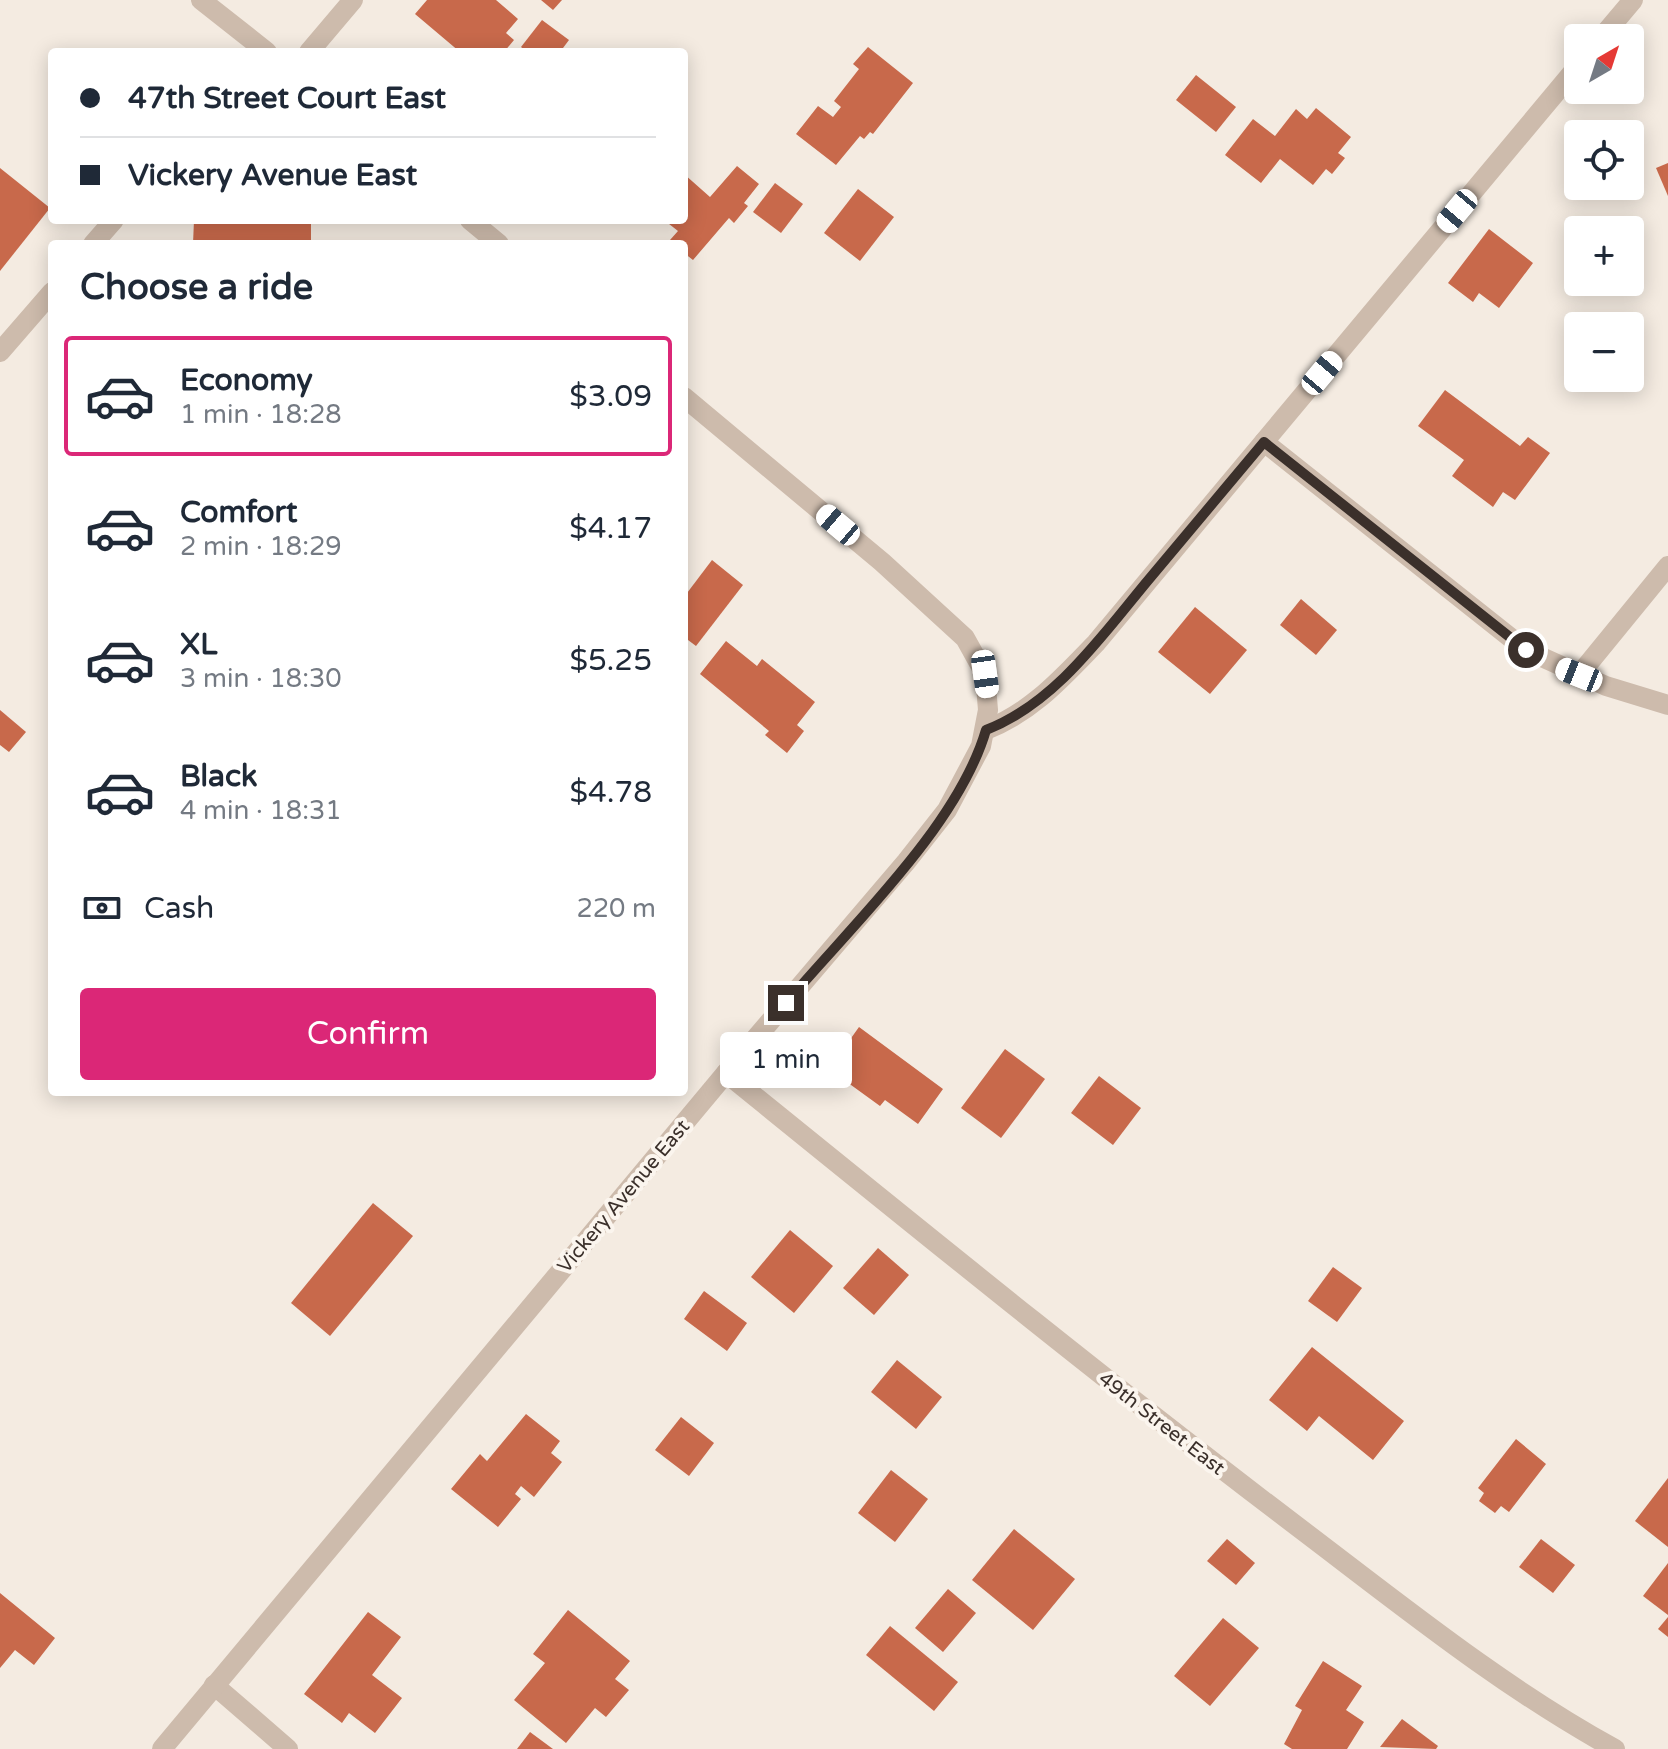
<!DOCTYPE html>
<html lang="en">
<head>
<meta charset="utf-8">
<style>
	body { margin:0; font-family:"Varela Round",sans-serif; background:#f6f6f7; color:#1f2937; height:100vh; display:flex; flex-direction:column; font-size:30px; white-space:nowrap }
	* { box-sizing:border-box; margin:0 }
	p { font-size:26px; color:#747a83 }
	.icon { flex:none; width:44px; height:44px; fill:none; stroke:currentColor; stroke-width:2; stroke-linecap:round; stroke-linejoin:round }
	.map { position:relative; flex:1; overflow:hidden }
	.details { position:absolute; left:48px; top:240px; width:640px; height:856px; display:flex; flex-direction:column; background:#fff; border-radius:8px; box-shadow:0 4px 20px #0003 }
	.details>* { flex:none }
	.top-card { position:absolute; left:48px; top:48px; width:640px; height:176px; border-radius:8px; box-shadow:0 4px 20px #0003; display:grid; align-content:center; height:176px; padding:0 32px; background:#fff }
	.needle { width:52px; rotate:39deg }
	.buttons { position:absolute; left:1564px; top:24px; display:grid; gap:16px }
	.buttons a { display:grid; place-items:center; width:80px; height:80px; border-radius:8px; background:#fff; box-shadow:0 4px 20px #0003; font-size:40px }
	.end { position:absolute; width:36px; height:36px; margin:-18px; border:10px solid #3b302b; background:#fff; box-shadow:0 0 0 4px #fff }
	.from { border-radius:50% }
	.bubble { position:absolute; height:56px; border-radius:8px; background:#fff; box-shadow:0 4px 20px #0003; font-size:26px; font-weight:600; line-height:56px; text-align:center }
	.car { position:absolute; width:24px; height:48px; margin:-24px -12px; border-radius:10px; box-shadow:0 0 6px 2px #0007; background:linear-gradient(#fff 24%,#345 0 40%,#fff 0 76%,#345 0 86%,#fff 0) }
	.top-card b { display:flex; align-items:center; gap:28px; height:76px; font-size:30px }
	.top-card b+b { border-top:2px solid #e0e1e3 }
	.top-card i { width:20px; height:20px; background:#1f2937 }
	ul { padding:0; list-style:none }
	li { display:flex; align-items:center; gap:24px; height:120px; margin:0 16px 12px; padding:0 16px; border:4px solid transparent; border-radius:8px }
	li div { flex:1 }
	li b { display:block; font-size:30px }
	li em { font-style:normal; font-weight:600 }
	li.selected { border-color:#db2777 }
	li>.icon { width:72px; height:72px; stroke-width:1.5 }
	h2 { padding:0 32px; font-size:36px; line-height:96px }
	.pay { display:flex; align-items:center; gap:20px; height:88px; padding:0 32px; font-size:30px }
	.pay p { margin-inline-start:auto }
	.cta { display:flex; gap:16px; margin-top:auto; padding:16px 32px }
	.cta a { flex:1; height:92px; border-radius:8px; background:#db2777; color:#fff; font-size:32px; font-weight:600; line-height:92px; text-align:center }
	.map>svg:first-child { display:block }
	.building { fill:#c8694b }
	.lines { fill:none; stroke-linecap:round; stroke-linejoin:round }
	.minor { stroke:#cdbbac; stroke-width:20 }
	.tertiary { stroke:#cdbbac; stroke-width:20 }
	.route { stroke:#3b302b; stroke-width:10 }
	.labels { text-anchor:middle; stroke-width:8; stroke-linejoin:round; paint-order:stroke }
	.street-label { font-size:20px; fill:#3b302b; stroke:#fbf5ee }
</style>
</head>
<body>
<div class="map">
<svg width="1668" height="1749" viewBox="0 0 1668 1749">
	<rect width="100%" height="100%" fill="#f4ebe1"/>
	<g class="building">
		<path d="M 427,0 L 496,0 L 518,19 L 506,33 L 514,40 L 504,52 L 493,49 L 460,52 L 415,14 Z"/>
		<path d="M 541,0 L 562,0 L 553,10 Z"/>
		<path d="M 542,20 L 569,40 L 560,52 L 527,52 L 521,47 Z"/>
		<path d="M 868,47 L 913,83 L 873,134 L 870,132 L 864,139 L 860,136 L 836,165 L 796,134 L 818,106 L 833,117 L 841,107 L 834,101 L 859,69 L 853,64 Z"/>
		<path d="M 1196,75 L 1236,107 L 1216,132 L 1176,100 Z"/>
		<path d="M 1316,108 L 1351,137 L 1338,153 L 1345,158 L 1332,174 L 1326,169 L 1313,185 L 1280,159 L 1261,183 L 1225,155 L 1253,119 L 1275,136 L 1296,109 L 1307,119 Z"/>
		<path d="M 1668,163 L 1668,196 L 1656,168 Z"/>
		<path d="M 737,166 L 759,184 L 744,203 L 748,206 L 734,223 L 729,218 L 693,260 L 684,253 L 684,244 L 670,240 L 678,231 L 664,220 L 684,220 L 684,174 L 710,197 Z"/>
		<path d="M 0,168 L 50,208 L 0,271 Z"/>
		<path d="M 775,183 L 803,204 L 781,233 L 753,212 Z"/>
		<path d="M 858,189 L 894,217 L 860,261 L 824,233 Z"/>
		<path d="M 194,220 L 311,220 L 311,244 L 193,244 Z"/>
		<path d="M 1489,229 L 1533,263 L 1499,308 L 1479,293 L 1473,302 L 1448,283 Z"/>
		<path d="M 1445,390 L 1520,446 L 1528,437 L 1550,453 L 1515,500 L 1503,492 L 1493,507 L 1452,476 L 1464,460 L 1418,426 Z"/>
		<path d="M 712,560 L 743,585 L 696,646 L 684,637 L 684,597 Z"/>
		<path d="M 1301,599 L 1337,630 L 1316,655 L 1280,625 Z"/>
		<path d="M 1195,607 L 1247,650 L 1210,694 L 1158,652 Z"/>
		<path d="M 726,641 L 757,666 L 762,659 L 815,702 L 797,725 L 804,731 L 787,753 L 765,735 L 769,731 L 700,674 Z"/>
		<path d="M 0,710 L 26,732 L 9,752 L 0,745 Z"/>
		<path d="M 859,1027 L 943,1089 L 918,1124 L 885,1100 L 880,1106 L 829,1069 Z"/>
		<path d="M 1005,1049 L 1045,1079 L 1001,1138 L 961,1108 Z"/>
		<path d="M 1099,1076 L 1141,1108 L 1113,1145 L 1071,1113 Z"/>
		<path d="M 373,1203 L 413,1236 L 330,1336 L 291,1303 Z"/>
		<path d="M 790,1230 L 833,1266 L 794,1313 L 751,1277 Z"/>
		<path d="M 878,1248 L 909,1275 L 874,1315 L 843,1288 Z"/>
		<path d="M 1333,1267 L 1362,1288 L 1337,1322 L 1308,1301 Z"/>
		<path d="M 704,1291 L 747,1323 L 727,1351 L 684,1319 Z"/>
		<path d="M 1312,1347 L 1404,1421 L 1373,1460 L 1319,1416 L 1307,1431 L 1269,1400 Z"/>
		<path d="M 897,1360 L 942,1397 L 916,1429 L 871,1392 Z"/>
		<path d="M 526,1414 L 560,1441 L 551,1453 L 562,1462 L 534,1497 L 521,1486 L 515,1494 L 521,1499 L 498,1527 L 451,1489 L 480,1454 L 487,1461 Z"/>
		<path d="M 681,1417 L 714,1443 L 689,1476 L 655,1450 Z"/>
		<path d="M 1516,1439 L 1546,1464 L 1509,1512 L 1501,1506 L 1495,1513 L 1479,1501 L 1484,1493 L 1478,1488 Z"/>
		<path d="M 891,1470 L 928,1499 L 895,1542 L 858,1513 Z"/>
		<path d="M 1668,1478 L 1668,1547 L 1635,1521 Z"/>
		<path d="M 1014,1529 L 1075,1579 L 1033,1630 L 972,1580 Z"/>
		<path d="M 1227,1539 L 1255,1563 L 1236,1585 L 1207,1561 Z"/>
		<path d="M 1541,1539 L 1575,1565 L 1553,1593 L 1519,1567 Z"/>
		<path d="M 1668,1563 L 1668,1615 L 1643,1596 Z"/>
		<path d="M 948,1589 L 976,1613 L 943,1652 L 915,1628 Z"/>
		<path d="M 0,1593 L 55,1638 L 34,1665 L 15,1650 L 0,1668 Z"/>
		<path d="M 568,1610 L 630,1661 L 615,1679 L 629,1690 L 606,1717 L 595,1708 L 566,1743 L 514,1700 L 545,1663 L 533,1654 Z"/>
		<path d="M 368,1612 L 401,1637 L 372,1675 L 402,1698 L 375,1733 L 349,1713 L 342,1723 L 304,1694 Z"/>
		<path d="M 1668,1617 L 1668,1637 L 1658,1629 Z"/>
		<path d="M 1223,1618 L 1259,1648 L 1210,1706 L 1174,1676 Z"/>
		<path d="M 890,1626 L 958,1682 L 934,1711 L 866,1655 Z"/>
		<path d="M 1323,1661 L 1362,1686 L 1346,1710 L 1364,1722 L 1347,1749 L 1292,1749 L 1284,1744 L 1302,1710 L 1295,1706 Z"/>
		<path d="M 1402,1719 L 1438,1746 L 1436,1749 L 1380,1747 Z"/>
		<path d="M 530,1732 L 553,1749 L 517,1749 Z"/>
	</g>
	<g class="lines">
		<g class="minor">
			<path d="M 1601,38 L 1633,0"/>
			<path d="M 309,52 L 353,0"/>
			<path d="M 93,244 L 114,220"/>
			<path d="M 0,352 L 52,292"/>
			<path d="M 1264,442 L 1526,650 L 1606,686 L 1668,705"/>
			<path d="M 1579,675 L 1668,566"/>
			<path d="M 986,730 C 1032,712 1062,678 1096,643 L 1578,66"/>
			<path d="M 726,1073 C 915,1226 1104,1380 1298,1527 C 1401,1605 1502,1687 1615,1749"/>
			<path d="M 214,1685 L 288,1749"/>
		</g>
		<g class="tertiary">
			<path d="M 201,0 L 267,52"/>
			<path d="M 470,220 L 499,244"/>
			<path d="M 162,1749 L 726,1073 L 906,862 L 947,810 L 981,746 L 988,710 L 985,674 L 965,638 L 882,562 L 684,397"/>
		</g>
	</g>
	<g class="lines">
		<path class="route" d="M 786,1003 C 851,926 958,826 986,730 C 1056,703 1103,634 1150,578 C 1188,533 1226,487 1264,442 L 1526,650"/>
	</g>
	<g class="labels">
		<g class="street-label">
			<text transform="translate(623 1196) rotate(-50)" y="7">Vickery Avenue East</text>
			<text transform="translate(1162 1423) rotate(38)" y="7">49th Street East</text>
		</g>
	</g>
</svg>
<div class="buttons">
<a><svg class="needle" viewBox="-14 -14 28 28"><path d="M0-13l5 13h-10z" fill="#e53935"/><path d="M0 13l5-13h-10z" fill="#747a83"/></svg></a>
<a><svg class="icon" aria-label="locate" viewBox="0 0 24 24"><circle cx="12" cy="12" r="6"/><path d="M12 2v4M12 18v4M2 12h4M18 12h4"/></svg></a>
<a>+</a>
<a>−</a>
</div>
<i class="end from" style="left:1526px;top:650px"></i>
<i class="end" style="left:786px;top:1003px"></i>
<div class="bubble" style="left:720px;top:1032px;width:132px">1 min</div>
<i class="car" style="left:1457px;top:211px;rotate:220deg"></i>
<i class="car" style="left:1322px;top:373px;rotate:40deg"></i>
<i class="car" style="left:838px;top:525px;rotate:310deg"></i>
<i class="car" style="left:985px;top:674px;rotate:172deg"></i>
<i class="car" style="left:1579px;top:675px;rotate:292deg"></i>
<div class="top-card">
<b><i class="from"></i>47th Street Court East</b>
<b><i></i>Vickery Avenue East</b>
</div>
<section class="details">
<h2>Choose a ride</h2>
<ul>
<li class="selected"><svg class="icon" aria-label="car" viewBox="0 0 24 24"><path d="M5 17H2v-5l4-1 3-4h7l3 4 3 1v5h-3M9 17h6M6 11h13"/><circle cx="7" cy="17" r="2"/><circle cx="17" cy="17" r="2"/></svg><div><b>Economy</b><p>1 min · 18:28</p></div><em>$3.09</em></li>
<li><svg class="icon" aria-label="car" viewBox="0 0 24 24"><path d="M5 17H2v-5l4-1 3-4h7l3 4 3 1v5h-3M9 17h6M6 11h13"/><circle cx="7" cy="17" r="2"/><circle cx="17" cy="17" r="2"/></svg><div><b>Comfort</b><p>2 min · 18:29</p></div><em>$4.17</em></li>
<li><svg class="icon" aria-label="car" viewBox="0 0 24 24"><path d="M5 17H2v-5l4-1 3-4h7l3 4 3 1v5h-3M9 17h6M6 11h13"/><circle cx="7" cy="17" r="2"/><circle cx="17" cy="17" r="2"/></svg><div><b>XL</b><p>3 min · 18:30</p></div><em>$5.25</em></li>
<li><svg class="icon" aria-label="car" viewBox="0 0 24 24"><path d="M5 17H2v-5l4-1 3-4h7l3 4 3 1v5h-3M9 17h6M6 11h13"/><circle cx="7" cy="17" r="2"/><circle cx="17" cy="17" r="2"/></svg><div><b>Black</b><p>4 min · 18:31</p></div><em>$4.78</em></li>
</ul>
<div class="pay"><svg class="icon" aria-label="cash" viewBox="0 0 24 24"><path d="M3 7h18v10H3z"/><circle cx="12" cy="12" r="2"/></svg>Cash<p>220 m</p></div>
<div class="cta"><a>Confirm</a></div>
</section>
</div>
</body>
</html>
